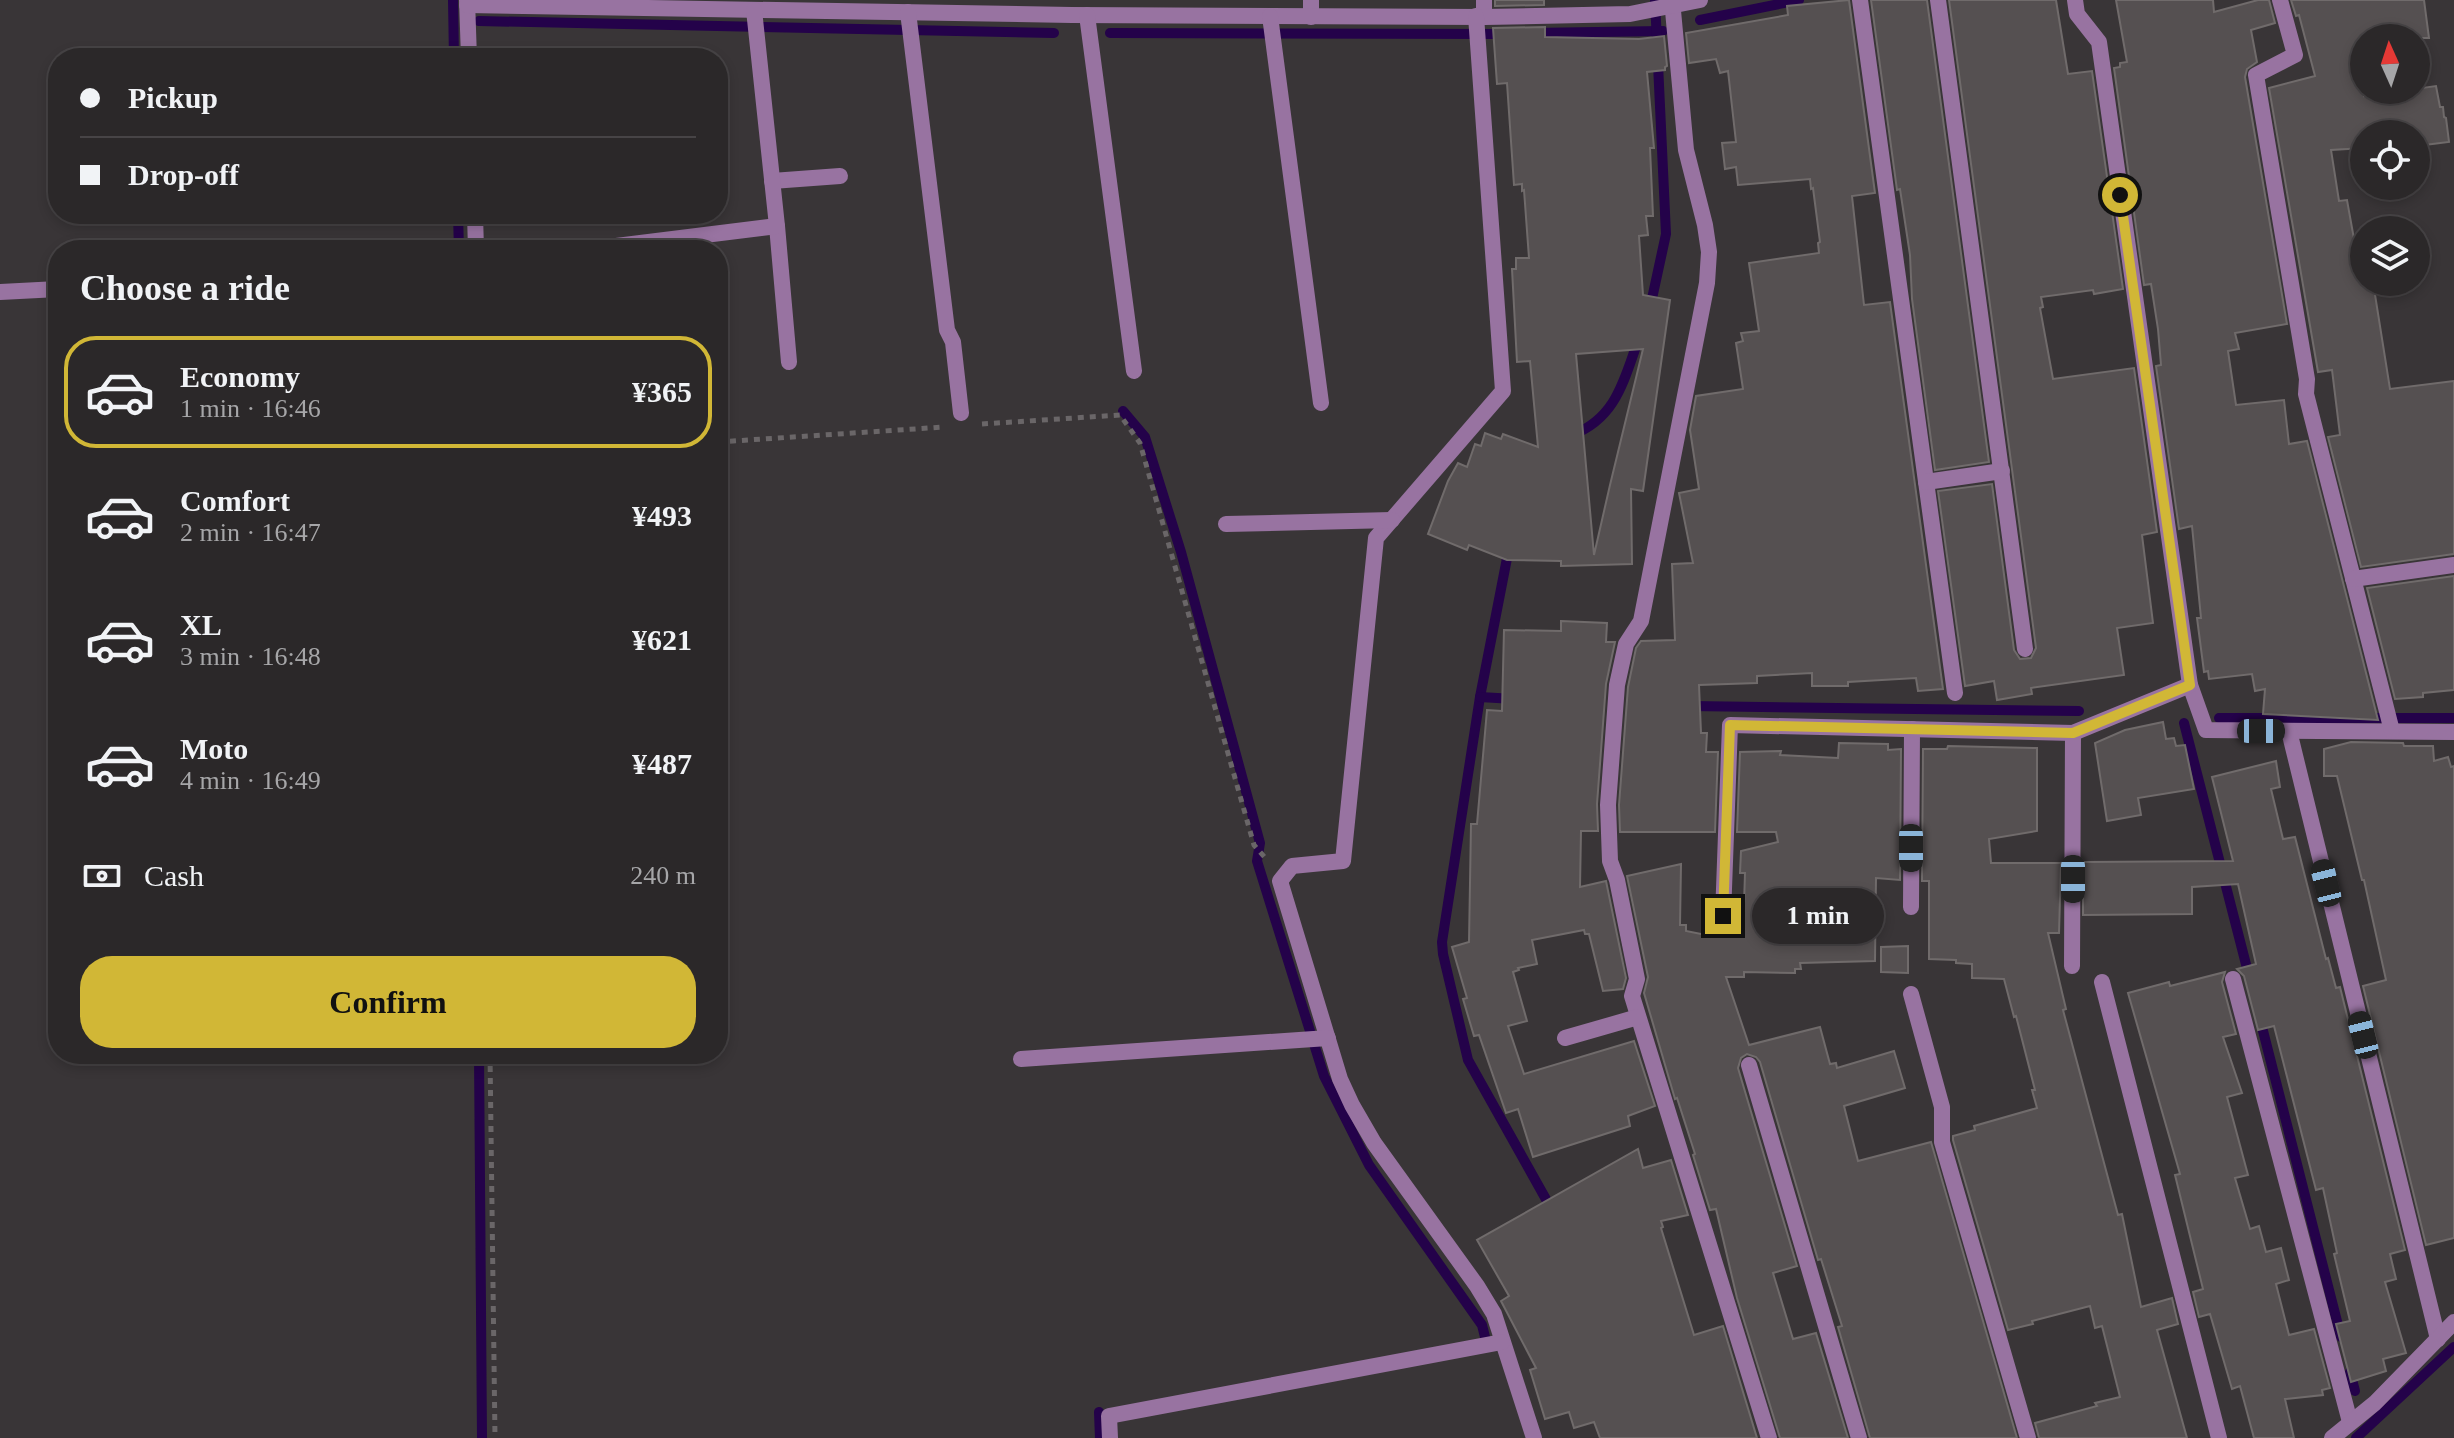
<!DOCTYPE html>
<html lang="en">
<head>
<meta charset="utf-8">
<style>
	body { margin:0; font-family:"Times New Roman",serif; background:#373435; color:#f1f3f6; height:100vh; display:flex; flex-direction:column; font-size:30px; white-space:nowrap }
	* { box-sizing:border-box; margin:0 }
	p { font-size:26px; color:#a6a6a8 }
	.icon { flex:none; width:44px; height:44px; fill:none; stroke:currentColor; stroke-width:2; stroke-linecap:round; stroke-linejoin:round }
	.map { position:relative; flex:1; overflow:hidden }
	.details { position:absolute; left:48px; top:240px; width:680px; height:824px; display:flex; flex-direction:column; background:#2b2829; border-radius:32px; box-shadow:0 4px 12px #0003,0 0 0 2px #474446 }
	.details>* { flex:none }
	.banner { position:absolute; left:48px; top:48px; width:680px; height:176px; border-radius:32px; box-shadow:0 4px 12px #0003,0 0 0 2px #474446; display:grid; align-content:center; height:176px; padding:0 32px; background:#2b2829 }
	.needle { width:52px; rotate:357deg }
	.controls { position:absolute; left:2350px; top:24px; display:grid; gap:16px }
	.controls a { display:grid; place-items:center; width:80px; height:80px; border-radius:50%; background:#2b2829; box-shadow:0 4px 12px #0003,0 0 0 2px #474446; font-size:40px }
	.end { position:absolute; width:36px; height:36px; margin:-18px; border:10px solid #d1b736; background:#111; box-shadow:0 0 0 4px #111 }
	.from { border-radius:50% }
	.bubble { position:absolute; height:56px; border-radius:28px; background:#2b2829; box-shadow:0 4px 12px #0003,0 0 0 2px #474446; font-size:26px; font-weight:800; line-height:56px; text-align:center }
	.car { position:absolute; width:24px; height:48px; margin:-24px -12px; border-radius:10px; box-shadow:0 0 6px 2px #0007; background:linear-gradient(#222 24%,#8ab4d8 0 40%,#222 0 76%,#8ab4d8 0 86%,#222 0) }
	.banner b { display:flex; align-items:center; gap:28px; height:76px; font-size:30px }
	.banner b+b { border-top:2px solid #474446 }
	.banner i { width:20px; height:20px; background:#f1f3f6 }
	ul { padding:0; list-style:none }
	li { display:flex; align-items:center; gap:24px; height:112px; margin:0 16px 12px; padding:0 16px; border:4px solid transparent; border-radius:32px }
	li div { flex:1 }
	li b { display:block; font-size:30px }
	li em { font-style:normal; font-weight:800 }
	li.current { border-color:#d1b736 }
	li>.icon { width:72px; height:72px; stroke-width:1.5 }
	h2 { padding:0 32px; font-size:36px; line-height:96px }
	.pay { display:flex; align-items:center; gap:20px; height:88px; padding:0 32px; font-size:30px }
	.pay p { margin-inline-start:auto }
	.action { display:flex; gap:16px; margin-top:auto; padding:16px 32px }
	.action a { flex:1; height:92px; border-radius:32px; background:#d1b736; color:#111; font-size:32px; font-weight:800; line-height:92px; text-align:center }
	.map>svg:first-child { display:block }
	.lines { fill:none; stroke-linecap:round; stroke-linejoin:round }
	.stream { stroke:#24024a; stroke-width:10 }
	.building { fill:#555051; stroke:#706b6b; stroke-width:2; fill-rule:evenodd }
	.path { stroke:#6a6668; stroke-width:5; stroke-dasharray:6 6; stroke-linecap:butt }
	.minor { stroke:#9873a1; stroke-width:16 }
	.route { stroke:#d1b736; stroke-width:10 }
</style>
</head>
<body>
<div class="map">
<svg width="2454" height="1438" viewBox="0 0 2454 1438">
	<rect width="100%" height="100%" fill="#393537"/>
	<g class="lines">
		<g class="stream">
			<path d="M 453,0 L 454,58"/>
			<path d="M 1700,20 L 1799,0"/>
			<path d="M 479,21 L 1054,33"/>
			<path d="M 1110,33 L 1504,34"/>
			<path d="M 1532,33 L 1663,31"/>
			<path d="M 458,214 L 459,250"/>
			<path d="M 1650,308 L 1666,234 L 1655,0"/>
			<path d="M 1123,411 L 1145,437 L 1181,552 L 1260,843 L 1257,861 L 1324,1076 L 1369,1165 L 1482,1325 L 1485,1337"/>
			<path d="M 1572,435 C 1617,418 1624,379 1639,338"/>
			<path d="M 1509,548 L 1480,697 L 1442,942 L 1443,954 L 1468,1060 L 1552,1210"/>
			<path d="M 1480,697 L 1514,699"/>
			<path d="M 1690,706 L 2079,711"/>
			<path d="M 2219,718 L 2454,718"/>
			<path d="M 2184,723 L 2249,976"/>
			<path d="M 2260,1019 L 2341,1337"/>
			<path d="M 479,1054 L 482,1438"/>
			<path d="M 2350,1372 L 2355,1391"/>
			<path d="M 1099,1412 L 1100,1438"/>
			<path d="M 2356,1438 L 2454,1347"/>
		</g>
	</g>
	<g class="building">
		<path d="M 1495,0 L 1544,0 L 1544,5 L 1495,6 Z"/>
		<path d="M 1849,0 L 1875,193 L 1852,196 L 1864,305 L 1890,302 L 1943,689 L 1918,691 L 1916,678 L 1848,682 L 1848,686 L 1812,686 L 1812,673 L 1757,676 L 1757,683 L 1699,685 L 1701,733 L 1707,733 L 1706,752 L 1718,752 L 1715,832 L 1620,832 L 1619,805 L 1628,687 L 1636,648 L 1641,641 L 1675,640 L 1672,564 L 1693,563 L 1679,493 L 1699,489 L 1690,430 L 1696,396 L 1743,389 L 1736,343 L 1743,341 L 1741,333 L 1759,331 L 1749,263 L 1819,253 L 1818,243 L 1820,242 L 1813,188 L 1811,189 L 1810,179 L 1738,185 L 1736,167 L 1725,169 L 1722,143 L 1736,142 L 1728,71 L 1720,73 L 1716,59 L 1689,63 L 1686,33 L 1788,15 L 1787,6 Z"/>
		<path d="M 1871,0 L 1927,0 L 1989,462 L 1935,470 L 1912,299 L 1910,255 L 1900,189 L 1897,190 Z"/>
		<path d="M 1949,0 L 2056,0 L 2068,74 L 2092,71 L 2123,289 L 2094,294 L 2093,290 L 2041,297 L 2043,307 L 2040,308 L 2053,379 L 2134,368 L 2157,532 L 2142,535 L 2153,623 L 2117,628 L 2124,675 L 2031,688 L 2032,694 L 1997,700 L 1994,681 L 1965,686 L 1938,491 L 1992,484 L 2014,650 L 2020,659 L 2031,658 L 2036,648 Z"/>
		<path d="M 2116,0 L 2213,0 L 2214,12 L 2258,0 L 2269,0 L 2275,23 L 2251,30 L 2257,62 L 2247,69 L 2245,77 L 2287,324 L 2235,333 L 2239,349 L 2228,351 L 2236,405 L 2284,400 L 2289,444 L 2307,441 L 2378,720 L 2263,714 L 2265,689 L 2255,691 L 2252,674 L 2209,679 L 2208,671 L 2204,672 L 2197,618 L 2201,618 L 2192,526 L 2179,529 L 2156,366 L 2161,365 L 2158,329 L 2151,284 L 2144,285 L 2114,68 L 2120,67 L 2120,63 L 2127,62 Z"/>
		<path d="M 2291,0 L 2424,0 L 2429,38 L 2364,38 L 2364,96 L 2436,86 L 2440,107 L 2443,107 L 2444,117 L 2446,118 L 2449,142 L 2416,146 L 2416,134 L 2364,134 L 2364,148 L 2331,150 L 2339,201 L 2347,200 L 2354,239 L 2359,238 L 2361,282 L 2373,282 L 2390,389 L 2454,381 L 2454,554 L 2361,567 L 2328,437 L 2340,435 L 2332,370 L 2318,372 L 2269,88 L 2315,76 L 2299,15 L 2296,16 Z"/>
		<path d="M 1545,27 L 1545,37 L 1639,39 L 1664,36 L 1667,66 L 1665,67 L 1665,70 L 1647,72 L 1654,148 L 1650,148 L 1653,216 L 1646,216 L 1648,235 L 1639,236 L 1643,295 L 1670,300 L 1643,491 L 1631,489 L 1632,564 L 1561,566 L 1561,561 L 1507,560 L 1469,545 L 1467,550 L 1428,534 L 1448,481 L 1458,463 L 1467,467 L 1475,444 L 1481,446 L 1485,433 L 1501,439 L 1503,434 L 1538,447 L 1530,361 L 1517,362 L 1512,269 L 1516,269 L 1516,258 L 1529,258 L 1524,190 L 1522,191 L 1522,184 L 1514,185 L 1507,83 L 1497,84 L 1493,28 ZM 1643,349 L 1610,485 L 1594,555 L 1576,354 Z"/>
		<path d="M 2454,576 L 2454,690 L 2423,693 L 2423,697 L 2395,699 L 2367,588 Z"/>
		<path d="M 1561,621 L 1607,623 L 1606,642 L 1615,642 L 1606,684 L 1597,804 L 1598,831 L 1581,831 L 1580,887 L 1606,881 L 1626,978 L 1623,989 L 1603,991 L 1589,934 L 1585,934 L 1584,930 L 1532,940 L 1537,964 L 1518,968 L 1519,970 L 1513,972 L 1527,1021 L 1508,1026 L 1524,1074 L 1634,1041 L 1655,1106 L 1628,1116 L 1630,1126 L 1533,1157 L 1518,1109 L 1506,1113 L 1479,1035 L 1474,1036 L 1463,999 L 1467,998 L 1452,947 L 1469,942 L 1471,824 L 1477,824 L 1487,710 L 1502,711 L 1504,630 L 1561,631 Z"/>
		<path d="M 2163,722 L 2166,739 L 2174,738 L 2176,746 L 2185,745 L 2194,789 L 2138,798 L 2141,815 L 2107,821 L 2095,743 L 2125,730 Z"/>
		<path d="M 2351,742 L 2403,743 L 2404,746 L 2433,746 L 2434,761 L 2448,757 L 2451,767 L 2454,766 L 2454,1238 L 2426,1245 L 2363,986 L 2386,980 L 2364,880 L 2362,880 L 2337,776 L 2324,776 L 2324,749 Z"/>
		<path d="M 1839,743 L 1888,744 L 1888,750 L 1901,749 L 1900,880 L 1876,878 L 1875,961 L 1800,963 L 1801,969 L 1795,969 L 1795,973 L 1744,972 L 1744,977 L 1726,977 L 1749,1045 L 1820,1027 L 1830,1064 L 1836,1063 L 1837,1068 L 1894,1051 L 1905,1088 L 1844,1106 L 1858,1161 L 1931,1142 L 2017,1438 L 1870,1438 L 1838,1327 L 1842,1326 L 1821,1259 L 1818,1260 L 1760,1062 L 1756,1057 L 1747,1054 L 1741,1058 L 1738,1068 L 1797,1266 L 1773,1273 L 1793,1339 L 1816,1333 L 1848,1438 L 1780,1438 L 1737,1298 L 1716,1209 L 1710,1210 L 1693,1155 L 1695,1154 L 1677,1098 L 1675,1099 L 1644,993 L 1648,977 L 1627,876 L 1681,864 L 1680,925 L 1686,925 L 1686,931 L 1711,936 L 1743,936 L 1745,873 L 1740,873 L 1741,851 L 1778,842 L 1776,832 L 1737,832 L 1740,752 L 1781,751 L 1780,755 L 1838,758 Z"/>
		<path d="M 1948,746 L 2037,748 L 2037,831 L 1989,839 L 1991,863 L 2061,863 L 2059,933 L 2048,933 L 2066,1009 L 2063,1010 L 2118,1215 L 2122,1214 L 2141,1307 L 2172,1298 L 2178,1324 L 2157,1330 L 2187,1438 L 2039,1438 L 2035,1423 L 2097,1406 L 2095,1403 L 2120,1397 L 2102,1326 L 2095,1328 L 2090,1306 L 2032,1321 L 2033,1324 L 2008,1330 L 1953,1140 L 1953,1136 L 1975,1130 L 1974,1126 L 2037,1108 L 2032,1090 L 2035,1090 L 2016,1016 L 2014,1017 L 2004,979 L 1972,978 L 1972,964 L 1956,963 L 1956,960 L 1929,959 L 1929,881 L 1922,881 L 1923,749 L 1947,749 Z"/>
		<path d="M 2276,761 L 2280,787 L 2271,789 L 2283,839 L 2295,837 L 2326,959 L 2328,958 L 2336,988 L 2340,987 L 2405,1250 L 2390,1254 L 2396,1279 L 2385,1282 L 2406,1353 L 2383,1359 L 2386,1371 L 2351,1382 L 2336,1324 L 2350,1321 L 2334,1254 L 2337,1253 L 2323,1188 L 2316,1190 L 2274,1026 L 2258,1030 L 2244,976 L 2237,969 L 2256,964 L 2238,884 L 2192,887 L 2192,914 L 2083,915 L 2083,862 L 2233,861 L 2212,777 Z"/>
		<path d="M 1908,946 L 1908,973 L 1881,972 L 1881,947 Z"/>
		<path d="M 2225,972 L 2222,982 L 2236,1034 L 2223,1037 L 2242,1093 L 2227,1097 L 2248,1175 L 2235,1178 L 2250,1229 L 2259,1226 L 2266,1252 L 2281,1248 L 2289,1280 L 2276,1284 L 2289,1335 L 2314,1329 L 2330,1388 L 2322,1390 L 2323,1395 L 2285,1399 L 2294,1438 L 2254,1438 L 2240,1386 L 2232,1389 L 2210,1314 L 2199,1317 L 2193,1292 L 2203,1289 L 2175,1175 L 2180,1174 L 2128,993 L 2169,982 L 2170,986 Z"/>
		<path d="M 1638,1149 L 1643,1168 L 1671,1160 L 1688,1215 L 1661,1221 L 1663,1227 L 1661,1228 L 1694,1335 L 1723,1326 L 1757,1438 L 1600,1438 L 1594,1422 L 1574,1428 L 1569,1412 L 1545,1419 L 1530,1370 L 1536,1368 L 1501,1301 L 1509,1296 L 1477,1240 Z"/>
	</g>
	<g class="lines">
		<g class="path">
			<path d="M 982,424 L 1120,415 L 1140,443 L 1254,845 L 1267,860"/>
			<path d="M 718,442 L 944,427"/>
			<path d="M 490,1054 L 495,1438"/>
		</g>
		<g class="minor">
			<path d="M 467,0 L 469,58"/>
			<path d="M 1311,0 L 1311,17"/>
			<path d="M 1484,0 L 1484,17"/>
			<path d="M 1672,0 L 1686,150 L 1705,225 L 1709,252 L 1707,283 L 1641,621 L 1626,644 L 1617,685 L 1608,805 L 1610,861 L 1617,880 L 1637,979 L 1632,996 L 1769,1438"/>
			<path d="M 1860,0 L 1955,693"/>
			<path d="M 1938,0 L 2025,649"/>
			<path d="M 2075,0 L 2077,14 L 2099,42 L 2190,685 L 2206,730 L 2454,732"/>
			<path d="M 2280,0 L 2295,55 L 2256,75 L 2307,379 L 2306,394 L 2392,731"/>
			<path d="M 467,5 L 1072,15 L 1484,17 L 1630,14 L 1700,0"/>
			<path d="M 908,12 L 947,330 L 953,342 L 961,413"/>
			<path d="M 1087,15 L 1134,371"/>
			<path d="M 1270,16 L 1321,403"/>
			<path d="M 1476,16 L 1503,391 L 1376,538 L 1343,861 L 1292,866 L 1280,881 L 1340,1079 L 1352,1105 L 1374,1143 L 1477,1286 L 1494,1314 L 1534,1438"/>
			<path d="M 772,181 L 840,176"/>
			<path d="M 475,214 L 476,250"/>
			<path d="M 777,226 L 789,362"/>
			<path d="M 584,250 L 777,226 L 754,10"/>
			<path d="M 0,292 L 58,289"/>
			<path d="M 1926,482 L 2002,471"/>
			<path d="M 1226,524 L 1392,520"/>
			<path d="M 2353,579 L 2454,565"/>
			<path d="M 2289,731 L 2438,1339"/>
			<path d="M 1911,907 L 1912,729"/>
			<path d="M 1723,916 L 1730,725 L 2073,733 L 2190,685"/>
			<path d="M 2072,966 L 2073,733"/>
			<path d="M 2233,979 L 2350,1422"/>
			<path d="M 2102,982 L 2219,1438"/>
			<path d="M 1911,994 L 1942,1107 L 1942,1142 L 2028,1438"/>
			<path d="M 1565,1038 L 1638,1017"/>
			<path d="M 1021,1059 L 1328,1038"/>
			<path d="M 1749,1065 L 1859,1438"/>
			<path d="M 1110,1438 L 1109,1416 L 1502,1342"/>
			<path d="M 2332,1438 L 2375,1403 L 2454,1322"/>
		</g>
	</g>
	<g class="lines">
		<path class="route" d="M 1723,916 L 1730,725 L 2073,733 L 2190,685 L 2120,195"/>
	</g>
</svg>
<div class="controls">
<a><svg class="needle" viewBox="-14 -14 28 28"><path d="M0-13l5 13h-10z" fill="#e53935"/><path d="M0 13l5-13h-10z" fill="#a6a6a8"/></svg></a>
<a><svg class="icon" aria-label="locate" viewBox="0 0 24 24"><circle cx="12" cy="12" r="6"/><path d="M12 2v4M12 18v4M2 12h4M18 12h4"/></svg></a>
<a><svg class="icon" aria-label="layers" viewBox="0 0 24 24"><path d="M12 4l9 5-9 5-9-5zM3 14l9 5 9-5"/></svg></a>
</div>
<i class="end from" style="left:2120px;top:195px"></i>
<i class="end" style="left:1723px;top:916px"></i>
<div class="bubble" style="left:1752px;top:888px;width:132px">1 min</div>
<i class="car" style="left:2261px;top:731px;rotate:90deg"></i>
<i class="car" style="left:1911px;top:848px;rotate:180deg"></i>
<i class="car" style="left:2073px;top:879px;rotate:180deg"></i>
<i class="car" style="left:2326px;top:883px;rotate:346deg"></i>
<i class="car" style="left:2363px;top:1035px;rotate:346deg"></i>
<div class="banner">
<b><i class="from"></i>Pickup</b>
<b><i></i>Drop-off</b>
</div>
<section class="details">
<h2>Choose a ride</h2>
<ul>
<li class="current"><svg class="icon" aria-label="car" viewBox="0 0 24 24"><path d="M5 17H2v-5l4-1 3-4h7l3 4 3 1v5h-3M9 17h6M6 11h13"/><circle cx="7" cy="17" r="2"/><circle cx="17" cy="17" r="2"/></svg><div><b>Economy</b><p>1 min · 16:46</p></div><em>¥365</em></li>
<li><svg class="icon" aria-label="car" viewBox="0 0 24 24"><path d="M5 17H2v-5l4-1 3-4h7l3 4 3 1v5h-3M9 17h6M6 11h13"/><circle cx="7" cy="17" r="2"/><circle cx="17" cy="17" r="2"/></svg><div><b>Comfort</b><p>2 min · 16:47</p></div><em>¥493</em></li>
<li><svg class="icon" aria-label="car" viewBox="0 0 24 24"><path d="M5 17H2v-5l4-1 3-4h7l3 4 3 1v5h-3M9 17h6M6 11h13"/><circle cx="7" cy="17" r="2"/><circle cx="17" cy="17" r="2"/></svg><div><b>XL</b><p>3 min · 16:48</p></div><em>¥621</em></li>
<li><svg class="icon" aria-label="car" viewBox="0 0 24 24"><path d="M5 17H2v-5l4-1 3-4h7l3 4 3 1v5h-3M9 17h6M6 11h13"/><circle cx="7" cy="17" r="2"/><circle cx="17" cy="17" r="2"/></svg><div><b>Moto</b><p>4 min · 16:49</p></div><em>¥487</em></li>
</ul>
<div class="pay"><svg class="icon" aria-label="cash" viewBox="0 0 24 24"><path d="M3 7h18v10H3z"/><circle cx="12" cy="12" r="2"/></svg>Cash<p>240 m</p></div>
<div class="action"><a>Confirm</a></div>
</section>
</div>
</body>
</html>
